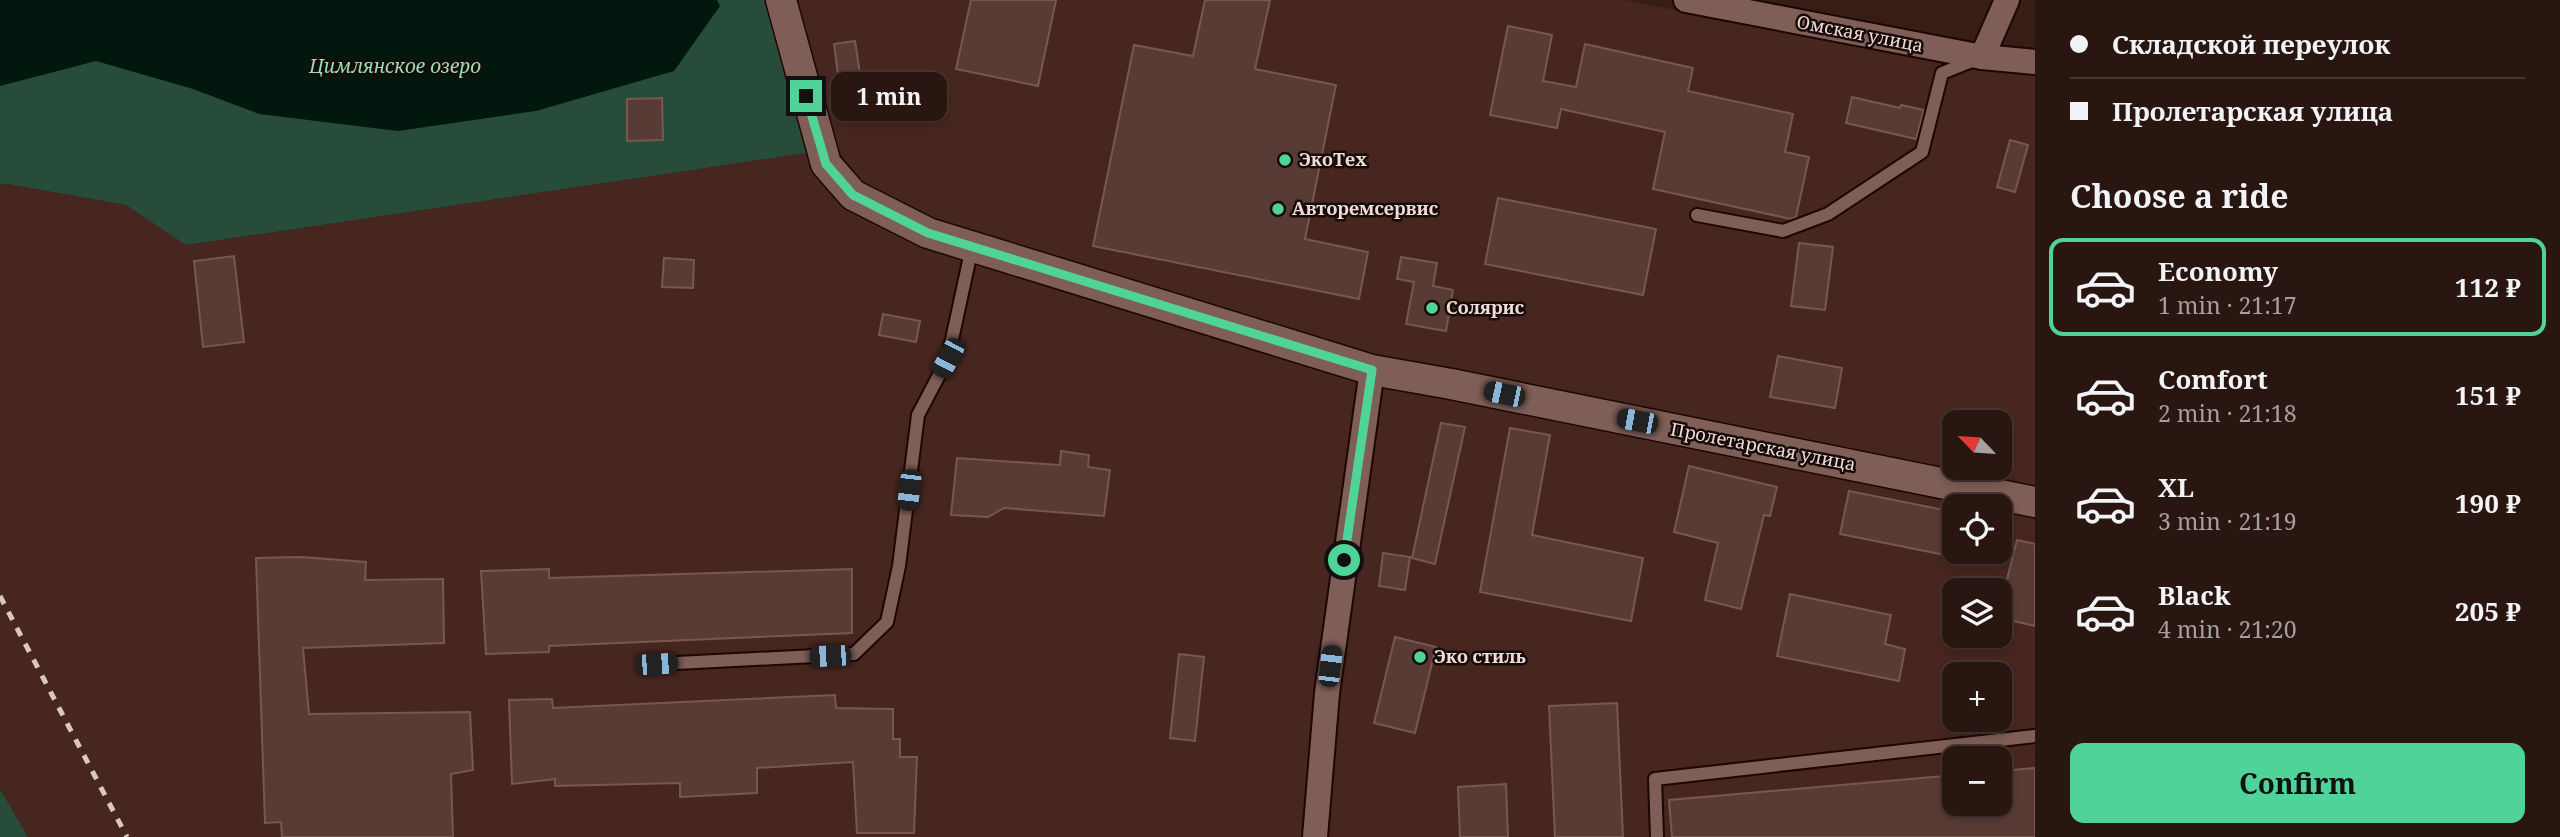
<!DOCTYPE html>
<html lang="en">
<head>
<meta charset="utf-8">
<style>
	body { margin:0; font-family:"Noto Serif",serif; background:#36231f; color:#f1f3f6; height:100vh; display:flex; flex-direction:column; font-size:26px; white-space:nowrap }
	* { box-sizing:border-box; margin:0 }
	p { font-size:23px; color:#a59f9f }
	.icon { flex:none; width:38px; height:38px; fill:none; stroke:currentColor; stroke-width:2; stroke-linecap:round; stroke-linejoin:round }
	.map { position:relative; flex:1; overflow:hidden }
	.drawer { display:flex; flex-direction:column; background:#2a1611; width:525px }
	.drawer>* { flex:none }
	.guide { display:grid; align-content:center; height:154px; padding:0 35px; background:#2a1611 }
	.needle { width:46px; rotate:295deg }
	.fabs { position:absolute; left:1942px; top:410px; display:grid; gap:14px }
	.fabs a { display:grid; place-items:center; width:70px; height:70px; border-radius:14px; background:#2a1611; box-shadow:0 4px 10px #0003,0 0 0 2px #463531; font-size:35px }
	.end { position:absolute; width:32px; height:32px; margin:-16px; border:9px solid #50d398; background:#111; box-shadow:0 0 0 4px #111 }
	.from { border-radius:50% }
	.bubble { position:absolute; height:49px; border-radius:14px; background:#2a1611; box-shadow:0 4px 10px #0003,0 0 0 2px #463531; font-size:23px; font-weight:700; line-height:49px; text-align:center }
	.car { position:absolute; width:21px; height:42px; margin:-21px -10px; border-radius:9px; box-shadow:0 0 5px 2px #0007; background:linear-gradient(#222 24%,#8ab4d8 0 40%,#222 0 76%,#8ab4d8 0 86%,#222 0) }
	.guide b { display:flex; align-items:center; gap:24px; height:66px; font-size:26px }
	.guide b+b { border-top:2px solid #463531 }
	.guide i { width:18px; height:18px; background:#f1f3f6 }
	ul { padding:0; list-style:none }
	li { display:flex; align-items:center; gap:21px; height:98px; margin:0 14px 10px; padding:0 21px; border:4px solid transparent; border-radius:14px }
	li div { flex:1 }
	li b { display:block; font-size:26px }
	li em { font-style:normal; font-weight:700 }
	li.active { border-color:#50d398 }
	li>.icon { width:63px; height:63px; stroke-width:1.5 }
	h2 { padding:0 35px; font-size:32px; line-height:84px }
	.button { display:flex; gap:14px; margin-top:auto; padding:14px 35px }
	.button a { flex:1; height:80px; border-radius:14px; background:#50d398; color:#111; font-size:28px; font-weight:700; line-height:80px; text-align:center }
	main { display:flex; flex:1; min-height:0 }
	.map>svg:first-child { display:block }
	.built { fill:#47261f; fill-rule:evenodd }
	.green { fill:#274d3a }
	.water { fill:#02170d }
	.building { fill:#593b35; stroke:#775851; stroke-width:2 }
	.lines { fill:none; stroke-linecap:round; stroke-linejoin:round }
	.service-casing { stroke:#1e0603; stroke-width:16 }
	.minor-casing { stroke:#1e0603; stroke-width:28 }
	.tertiary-casing { stroke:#1e0603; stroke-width:33 }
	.service { stroke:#7e5e57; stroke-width:12 }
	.minor { stroke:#7e5e57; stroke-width:24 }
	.tertiary { stroke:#7e5e57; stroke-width:30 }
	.rail { stroke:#dac6c2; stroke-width:5; stroke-dasharray:9 9; stroke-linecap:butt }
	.route { stroke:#50d398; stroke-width:9 }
	.poi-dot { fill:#50d398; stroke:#170b08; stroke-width:2.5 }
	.labels { text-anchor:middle; stroke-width:5; stroke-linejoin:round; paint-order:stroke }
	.street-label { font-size:18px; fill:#eedbd7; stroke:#170b08 }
	.poi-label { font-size:18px; font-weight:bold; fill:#eedbd7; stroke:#170b08; text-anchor:start }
	.water-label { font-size:19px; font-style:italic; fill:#96dfb8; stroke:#170b08 }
</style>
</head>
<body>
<main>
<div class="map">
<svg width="2035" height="837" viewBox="0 0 2035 837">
	<rect width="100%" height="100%" fill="#381d17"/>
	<g class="built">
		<path d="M 795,0 L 1625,0 L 1974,70 L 2035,74 L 2035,490 L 1370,359 L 931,220 L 862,182 L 841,155 L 813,70 ZM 1955,422 L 2000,422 L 2000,467 L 1955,467 Z"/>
		<path d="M 806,153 L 810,169 L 843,208 L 925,245 L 1979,506 L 1955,506 L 1955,551 L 2000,551 L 2000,510 L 2035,517 L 2035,837 L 28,837 L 0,789 L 0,185 L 8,184 L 126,205 L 187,245 ZM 1955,590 L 2000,590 L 2000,635 L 1955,635 ZM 1955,674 L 2000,674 L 2000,719 L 1955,719 ZM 1955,758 L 2000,758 L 2000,803 L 1955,803 Z"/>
	</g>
	<g class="green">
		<path d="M 0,0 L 766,0 L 806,153 L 186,245 L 126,205 L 8,184 L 0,185 Z"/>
		<path d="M 0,789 L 28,837 L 0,837 Z"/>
	</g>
	<path class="water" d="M 0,0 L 717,0 L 720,6 L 674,71 L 536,111 L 398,131 L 259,114 L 193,89 L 96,61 L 0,86 Z"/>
	<g class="building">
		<path d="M 971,0 L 1056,0 L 1038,86 L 956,69 Z"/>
		<path d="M 1205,0 L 1270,0 L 1255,69 L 1336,85 L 1305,239 L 1368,252 L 1359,299 L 1093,246 L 1134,45 L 1193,56 Z"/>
		<path d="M 1508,26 L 1552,35 L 1543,81 L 1576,87 L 1585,44 L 1693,68 L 1688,91 L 1793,114 L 1785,152 L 1809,157 L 1796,217 L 1791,219 L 1653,189 L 1665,132 L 1561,109 L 1557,128 L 1490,115 Z"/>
		<path d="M 855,41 L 861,80 L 839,83 L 834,44 Z"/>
		<path d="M 1852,97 L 1900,108 L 1901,105 L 1924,110 L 1916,139 L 1846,123 Z"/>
		<path d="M 662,98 L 663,140 L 627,141 L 627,99 Z"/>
		<path d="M 2010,140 L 2028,145 L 2015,192 L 1997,187 Z"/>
		<path d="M 1498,198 L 1656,229 L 1643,295 L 1485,264 Z"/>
		<path d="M 1799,243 L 1833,247 L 1825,310 L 1791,306 Z"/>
		<path d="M 234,256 L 244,342 L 203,347 L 194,261 Z"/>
		<path d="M 1401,257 L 1437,263 L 1433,286 L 1453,290 L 1446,331 L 1406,324 L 1414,282 L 1397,279 Z"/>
		<path d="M 664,258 L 694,260 L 693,288 L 662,287 Z"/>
		<path d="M 883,314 L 920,321 L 916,342 L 879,335 Z"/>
		<path d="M 1778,356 L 1842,368 L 1835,408 L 1770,397 Z"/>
		<path d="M 1441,423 L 1465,427 L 1435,564 L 1412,558 Z"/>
		<path d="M 1510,428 L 1550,435 L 1532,535 L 1643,558 L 1631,621 L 1480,592 Z"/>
		<path d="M 1061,451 L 1089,455 L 1088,467 L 1110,470 L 1104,516 L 1004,508 L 988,517 L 951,515 L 957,458 L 1060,465 Z"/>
		<path d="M 1689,466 L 1777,487 L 1770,516 L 1764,515 L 1741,609 L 1705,600 L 1718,543 L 1674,532 Z"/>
		<path d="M 1849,491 L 1954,512 L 1945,555 L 1840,534 Z"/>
		<path d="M 2017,540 L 2035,544 L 2035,626 L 2000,618 L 2000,607 Z"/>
		<path d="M 1383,553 L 1410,557 L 1405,590 L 1379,586 Z"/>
		<path d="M 302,557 L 366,562 L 365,580 L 443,579 L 444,643 L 303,648 L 309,714 L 470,712 L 473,770 L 451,774 L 453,837 L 282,837 L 281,822 L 265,823 L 256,558 Z"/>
		<path d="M 549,569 L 549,578 L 852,569 L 852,633 L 549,646 L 549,652 L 486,654 L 481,571 Z"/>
		<path d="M 1790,594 L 1891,615 L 1885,644 L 1905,649 L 1899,681 L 1777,656 Z"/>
		<path d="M 1395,637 L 1436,647 L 1415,733 L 1374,723 Z"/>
		<path d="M 1179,654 L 1204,657 L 1195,741 L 1170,738 Z"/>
		<path d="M 835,695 L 836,708 L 893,709 L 893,739 L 900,739 L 900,757 L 917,757 L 914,833 L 857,833 L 853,762 L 757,768 L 757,793 L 680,797 L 680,783 L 555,786 L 555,779 L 512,784 L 509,700 L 552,699 L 553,708 Z"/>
		<path d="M 1617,703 L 1623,837 L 1555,837 L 1549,706 Z"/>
		<path d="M 2035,768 L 2035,837 L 1672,837 L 1669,800 L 1955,775 L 1955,803 L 2000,803 L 2000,771 Z"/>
		<path d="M 1506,784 L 1508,837 L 1460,837 L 1458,787 Z"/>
	</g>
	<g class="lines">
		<g class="service-casing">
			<g id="service">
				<path d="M 1697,215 L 1783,231 L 1828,214 L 1922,152 L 1942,73 L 1977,59"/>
				<path d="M 657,664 L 854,654 L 887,622 L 899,566 L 918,415 L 948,358 L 972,247"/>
				<path d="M 1657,837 L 1655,779 L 2035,736"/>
			</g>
		</g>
		<g class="minor-casing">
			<g id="minor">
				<path d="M 1686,0 L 1982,57 L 2035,62"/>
				<path d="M 1982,57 L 2007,0"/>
				<path d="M 1315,837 L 1327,693 L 1372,370"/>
			</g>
		</g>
		<g class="tertiary-casing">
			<path id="tertiary" d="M 781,0 L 826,164 L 853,195 L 928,233 L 1372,370 L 1451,384 L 2035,502"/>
		</g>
		<use href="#service" class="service"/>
		<use href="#minor" class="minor"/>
		<use href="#tertiary" class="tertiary"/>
		<path class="rail" d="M 0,596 L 127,837"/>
	</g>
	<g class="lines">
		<path class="route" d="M 806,96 L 826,164 L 853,195 L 928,233 L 1372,370 L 1344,560"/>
	</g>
	<g class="poi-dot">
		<circle cx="1285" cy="160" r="7"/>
		<circle cx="1278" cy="209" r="7"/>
		<circle cx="1432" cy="308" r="7"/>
		<circle cx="1420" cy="657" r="7"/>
	</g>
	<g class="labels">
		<g class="street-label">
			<text transform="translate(1860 34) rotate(11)" y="6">Омская улица</text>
			<text transform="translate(1763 447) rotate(11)" y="6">Пролетарская улица</text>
		</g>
		<g class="poi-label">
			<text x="1299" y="166">ЭкоТех</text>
			<text x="1292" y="215">Авторемсервис</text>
			<text x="1446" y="314">Солярис</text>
			<text x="1434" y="663">Эко стиль</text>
		</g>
		<g class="water-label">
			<text x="395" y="73">Цимлянское озеро</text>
		</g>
	</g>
</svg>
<div class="fabs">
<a><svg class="needle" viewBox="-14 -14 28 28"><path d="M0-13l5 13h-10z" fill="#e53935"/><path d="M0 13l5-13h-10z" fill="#a59f9f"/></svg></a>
<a><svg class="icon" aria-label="locate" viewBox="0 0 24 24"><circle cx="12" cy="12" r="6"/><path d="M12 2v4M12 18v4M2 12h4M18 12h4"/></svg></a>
<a><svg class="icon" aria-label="layers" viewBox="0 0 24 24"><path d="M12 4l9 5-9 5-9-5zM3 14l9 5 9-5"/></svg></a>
<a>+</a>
<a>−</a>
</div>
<i class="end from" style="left:1344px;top:560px"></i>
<i class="end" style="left:806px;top:96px"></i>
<div class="bubble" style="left:831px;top:72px;width:116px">1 min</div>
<i class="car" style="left:948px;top:358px;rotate:208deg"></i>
<i class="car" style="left:1504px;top:394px;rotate:282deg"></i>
<i class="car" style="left:1637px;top:421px;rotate:281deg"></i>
<i class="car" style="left:909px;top:490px;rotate:187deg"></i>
<i class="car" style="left:830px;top:656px;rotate:268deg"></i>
<i class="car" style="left:657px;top:664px;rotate:87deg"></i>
<i class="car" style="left:1330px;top:666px;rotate:7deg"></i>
</div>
<section class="drawer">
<div class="guide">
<b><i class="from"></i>Складской переулок</b>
<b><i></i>Пролетарская улица</b>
</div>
<h2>Choose a ride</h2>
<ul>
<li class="active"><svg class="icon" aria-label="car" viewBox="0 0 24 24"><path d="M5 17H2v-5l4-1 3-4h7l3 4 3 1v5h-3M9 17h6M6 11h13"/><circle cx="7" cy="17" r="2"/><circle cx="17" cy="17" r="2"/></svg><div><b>Economy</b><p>1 min · 21:17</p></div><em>112 ₽</em></li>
<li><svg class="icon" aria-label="car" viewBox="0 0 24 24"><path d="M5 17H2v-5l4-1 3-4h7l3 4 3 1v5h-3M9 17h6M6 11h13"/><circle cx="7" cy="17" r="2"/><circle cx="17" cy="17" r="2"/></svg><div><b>Comfort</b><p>2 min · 21:18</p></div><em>151 ₽</em></li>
<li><svg class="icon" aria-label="car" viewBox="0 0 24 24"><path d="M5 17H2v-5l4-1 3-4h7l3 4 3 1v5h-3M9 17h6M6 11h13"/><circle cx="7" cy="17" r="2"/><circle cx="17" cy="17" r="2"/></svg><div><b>XL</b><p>3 min · 21:19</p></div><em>190 ₽</em></li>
<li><svg class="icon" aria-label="car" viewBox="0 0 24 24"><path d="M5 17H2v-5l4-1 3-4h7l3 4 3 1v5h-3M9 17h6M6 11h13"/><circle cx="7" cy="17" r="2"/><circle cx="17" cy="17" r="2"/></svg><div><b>Black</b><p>4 min · 21:20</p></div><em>205 ₽</em></li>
</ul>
<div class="button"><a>Confirm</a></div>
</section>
</main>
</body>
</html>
